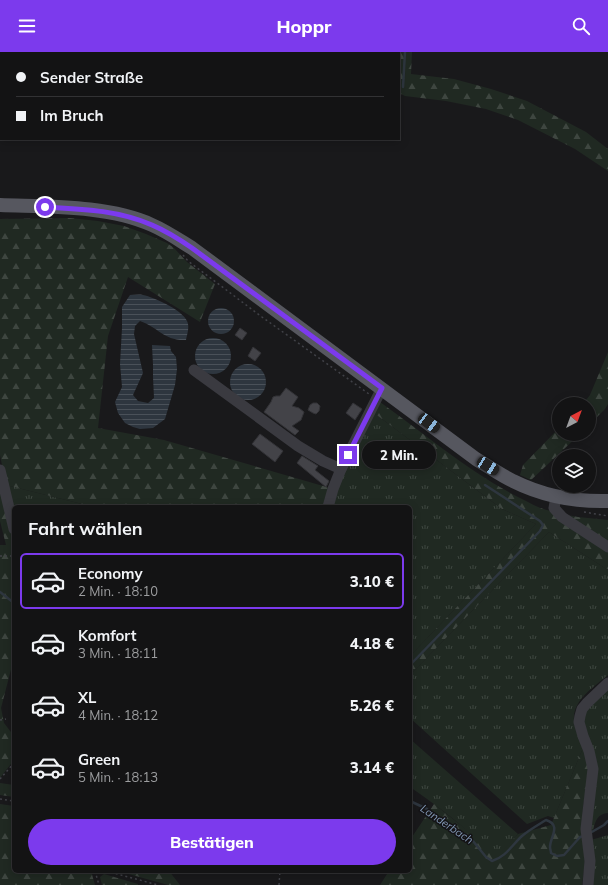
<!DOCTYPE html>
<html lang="de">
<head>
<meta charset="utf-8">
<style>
	body { margin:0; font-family:Mulish,sans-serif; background:#202022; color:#f1f3f6; height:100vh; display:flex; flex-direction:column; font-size:15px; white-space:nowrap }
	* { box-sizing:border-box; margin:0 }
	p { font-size:13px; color:#9d9ea0 }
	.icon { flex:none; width:22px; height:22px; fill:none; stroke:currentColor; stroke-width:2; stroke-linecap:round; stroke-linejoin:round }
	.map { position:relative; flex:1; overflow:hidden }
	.sheet { position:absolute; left:12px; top:453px; width:400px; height:368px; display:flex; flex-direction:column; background:#131314; border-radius:6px; box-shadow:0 2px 10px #0003,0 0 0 1px #323234 }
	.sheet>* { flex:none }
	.hud { position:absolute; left:0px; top:0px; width:400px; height:88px; box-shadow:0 2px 10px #0003,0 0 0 1px #323234; display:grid; align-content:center; height:88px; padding:0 16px; background:#131314 }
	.needle { width:26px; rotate:41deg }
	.buttons { position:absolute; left:552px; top:345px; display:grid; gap:8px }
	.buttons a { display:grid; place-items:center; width:44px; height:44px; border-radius:50%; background:#131314; box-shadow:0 2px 10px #0003,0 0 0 1px #323234; font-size:20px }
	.end { position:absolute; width:18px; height:18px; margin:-9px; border:5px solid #7c3aed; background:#fff; box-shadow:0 0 0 2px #fff }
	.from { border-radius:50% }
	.bubble { position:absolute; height:28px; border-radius:14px; background:#131314; box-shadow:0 2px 10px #0003,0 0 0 1px #323234; font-size:13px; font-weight:800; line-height:28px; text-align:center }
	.car { position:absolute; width:12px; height:24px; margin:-12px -6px; border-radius:5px; box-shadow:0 0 3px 1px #0007; background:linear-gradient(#222 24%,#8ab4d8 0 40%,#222 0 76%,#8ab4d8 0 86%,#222 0) }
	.hud b { display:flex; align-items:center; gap:14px; height:38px; font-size:15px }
	.hud b+b { border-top:1px solid #323234 }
	.hud i { width:10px; height:10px; background:#f1f3f6 }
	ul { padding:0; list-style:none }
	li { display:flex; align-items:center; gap:12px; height:56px; margin:0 8px 6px; padding:0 8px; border:2px solid transparent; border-radius:6px }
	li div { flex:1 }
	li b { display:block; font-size:15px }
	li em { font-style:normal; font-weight:800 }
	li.active { border-color:#7c3aed }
	li>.icon { width:36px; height:36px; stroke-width:1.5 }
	h2 { padding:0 16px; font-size:18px; line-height:48px }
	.cta { display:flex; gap:8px; margin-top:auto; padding:8px 16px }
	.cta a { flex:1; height:46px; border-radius:24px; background:#7c3aed; color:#fff; font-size:16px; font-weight:800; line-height:46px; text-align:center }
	header { display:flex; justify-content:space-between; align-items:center; height:52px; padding:0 16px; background:#7c3aed; color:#fff; font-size:18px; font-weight:800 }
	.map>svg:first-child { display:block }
	.grass { fill:url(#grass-tufts) }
	.forest { fill:url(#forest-firs) }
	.water { fill:url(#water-rules) }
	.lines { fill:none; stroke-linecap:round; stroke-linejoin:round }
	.stream { stroke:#2e363f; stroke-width:2.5 }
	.building { fill:#434348; stroke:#333337 }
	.path { stroke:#404147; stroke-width:1.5; stroke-dasharray:2 3; stroke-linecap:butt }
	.minor { stroke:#3a3a40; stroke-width:11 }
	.major { stroke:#56575f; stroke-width:14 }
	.route { stroke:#7c3aed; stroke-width:5 }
	.labels { text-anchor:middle; stroke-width:3; stroke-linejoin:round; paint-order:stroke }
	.water-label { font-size:11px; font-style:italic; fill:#8298b5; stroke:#141316 }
</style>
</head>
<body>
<header><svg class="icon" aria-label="menu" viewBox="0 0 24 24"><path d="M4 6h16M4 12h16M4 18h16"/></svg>Hoppr<svg class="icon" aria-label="search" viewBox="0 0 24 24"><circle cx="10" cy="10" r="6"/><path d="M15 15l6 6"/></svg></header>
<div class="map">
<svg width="608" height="833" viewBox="0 0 608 833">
	<defs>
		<pattern id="grass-tufts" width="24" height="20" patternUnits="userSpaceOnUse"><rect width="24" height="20" fill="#202922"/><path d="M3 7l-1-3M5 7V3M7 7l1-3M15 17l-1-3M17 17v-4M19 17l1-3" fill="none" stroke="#3e4640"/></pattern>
		<pattern id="forest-firs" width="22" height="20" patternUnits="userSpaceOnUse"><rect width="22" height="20" fill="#202922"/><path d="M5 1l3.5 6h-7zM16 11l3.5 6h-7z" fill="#3e4640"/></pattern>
		<pattern id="water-rules" width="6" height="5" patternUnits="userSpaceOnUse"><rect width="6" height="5" fill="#2e363f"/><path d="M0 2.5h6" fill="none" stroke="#4a5159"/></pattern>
	</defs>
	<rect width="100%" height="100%" fill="#19191b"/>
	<g class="grass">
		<path d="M 374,361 L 502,457 L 536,472 L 410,604 L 410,455 L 332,455 L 336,438 Z"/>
		<path d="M 6,433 L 94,455 L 14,455 Z"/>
		<path d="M 549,480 L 608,518 L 608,623 C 594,635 572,648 574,669 C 575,678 580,688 583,696 L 554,766 L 548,764 L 527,772 L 410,666 L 410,623 Z"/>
		<path d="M 608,637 L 608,761 C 597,762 596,768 593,778 L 589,780 L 584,671 L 585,659 Z"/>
		<path d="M 410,687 L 518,782 L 496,806 C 470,779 441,756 410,735 Z"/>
		<path d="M 608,783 L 608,833 L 591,833 L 591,788 Z"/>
	</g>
	<g class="forest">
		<path d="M 397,0 L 412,0 L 411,22 L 454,27 L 491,37 L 527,49 L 586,80 L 608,97 L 608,119 L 575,97 L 518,68 L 486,57 L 446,49 L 405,44 L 399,41 L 399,1 L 397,1 Z"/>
		<path d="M 70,166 L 98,169 L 124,174 L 146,182 L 167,191 L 174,196 L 187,210 L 215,232 L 200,270 L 128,225 L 108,284 L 98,376 L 164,388 L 330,436 L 325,455 L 94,455 L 6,433 L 0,403 L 0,167 Z"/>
		<path d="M 608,300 L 608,352 L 605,357 L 589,373 L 589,352 L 583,352 L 590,343 Z"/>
		<path d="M 380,350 C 425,382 470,421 520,446 C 530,451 540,457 551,459 L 608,500 L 608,518 L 549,480 L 410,623 L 410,604 L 536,472 L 502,457 L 374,361 Z"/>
		<path d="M 559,376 L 559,382 L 580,382 L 531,428 L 520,423 L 523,413 Z"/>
		<path d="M 0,429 L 14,488 L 14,606 L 1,656 L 4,671 L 14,684 L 14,708 L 0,726 L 0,493 L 6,493 L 0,469 Z"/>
		<path d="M 562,462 L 578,465 L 608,468 L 608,492 Z"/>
		<path d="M 583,696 L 590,718 L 583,754 L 582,777 L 585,809 L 582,833 L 380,833 L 389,819 L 410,819 L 410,788 L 434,752 L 477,786 L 496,805 L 518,782 L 551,773 Z"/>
		<path d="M 0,731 L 14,733 L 14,745 L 0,743 Z"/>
		<path d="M 0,752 L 14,754 L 14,819 L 91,819 L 95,833 L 0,833 Z"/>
		<path d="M 118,819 L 169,819 L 180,833 L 168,833 Z"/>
		<path d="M 104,822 L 138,832 L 138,833 L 102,833 L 100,825 Z"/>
	</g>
	<g class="water">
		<path d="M 130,243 C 134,243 139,242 143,243 C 154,245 187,260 188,272 C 189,277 187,283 186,288 C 164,289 158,275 140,269 L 135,274 L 134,282 L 143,321 L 133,343 L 138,349 L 148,351 L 154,346 L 153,325 L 153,313 L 152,293 L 170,294 L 171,299 L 176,305 L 177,317 L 175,333 L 165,367 L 153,376 L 140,377 L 133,375 L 125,371 L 118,361 L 115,350 L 122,335 L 120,312 L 122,276 L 122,255 Z"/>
		<circle cx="221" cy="269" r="13"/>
		<circle cx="213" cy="304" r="18"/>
		<circle cx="248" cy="330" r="18"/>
	</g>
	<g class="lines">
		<g class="stream">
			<path d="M 403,35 L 405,0"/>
			<path d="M 0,540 L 14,551"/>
			<path d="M 410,613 L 540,479 L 543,473 L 540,469 L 485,433"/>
			<path d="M 410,749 L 427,757 L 434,766 L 458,780 L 467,787 L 473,789 L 486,805 L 492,809 C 506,805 512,793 522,784 C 529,778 538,773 546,768 C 562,773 550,785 550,795 C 550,797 551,799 551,801 L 557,804 L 564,803 L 580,785 L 584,784"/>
			<path d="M 590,781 L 604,773 L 608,769"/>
		</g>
	</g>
	<g class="building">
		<path d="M 240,276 L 247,281 L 242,288 L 235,283 Z"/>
		<path d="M 253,295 L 261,301 L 255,309 L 248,304 Z"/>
		<path d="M 286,336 L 298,345 L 292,354 L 299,356 L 304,360 L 301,368 L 292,374 L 299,379 L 295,383 L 264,360 L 271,350 L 273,345 L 276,344 L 280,344 Z"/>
		<path d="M 313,351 L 317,351 L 320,354 L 319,359 L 316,362 L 313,361 L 308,358 L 310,353 Z"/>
		<path d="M 353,351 L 362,357 L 355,368 L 346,361 Z"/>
		<path d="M 260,382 L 283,399 L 275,410 L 252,392 Z"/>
		<path d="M 302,404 L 318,414 L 315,418 L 329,429 L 326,435 L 297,411 Z"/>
	</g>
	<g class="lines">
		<g class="path">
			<path d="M 183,203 L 188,209 L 262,265 L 369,342"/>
			<path d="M 584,460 L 608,464"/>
			<path d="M 0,504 L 14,504"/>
			<path d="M 0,668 L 6,667"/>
			<path d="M 0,727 L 14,711"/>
			<path d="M 0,747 L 14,749"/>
			<path d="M 95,819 L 99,833"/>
			<path d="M 106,819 L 158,833"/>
			<path d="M 279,833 L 280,819"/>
		</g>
		<g class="minor">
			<path d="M 194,318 L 298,394 L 323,409 L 341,417"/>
			<path d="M 0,418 L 14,477"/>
			<path d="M 556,445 L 554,456 L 562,465 L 608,495"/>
			<path d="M 328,455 L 333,437 L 341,417 L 382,336"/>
			<path d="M 588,833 L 590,809 L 586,777 L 593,717 L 589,699 L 583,684 L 579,670 L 580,664 L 582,657 L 587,651 L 608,631"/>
		</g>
		<path class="major" d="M 0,153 C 47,155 108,153 152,173 C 166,179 179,188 192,196 L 476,407 C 488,414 500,423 513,429 C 543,444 574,450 608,449"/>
	</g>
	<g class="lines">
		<path class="route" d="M 45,155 C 81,157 118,158 152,173 C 166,179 179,187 192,196 L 382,336 L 348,403"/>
	</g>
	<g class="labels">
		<g class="water-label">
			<text transform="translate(447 772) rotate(34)" y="4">Landerbach</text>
		</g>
	</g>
</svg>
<div class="buttons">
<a><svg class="needle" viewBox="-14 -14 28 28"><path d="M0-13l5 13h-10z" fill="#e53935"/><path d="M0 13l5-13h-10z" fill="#9d9ea0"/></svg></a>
<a><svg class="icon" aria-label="layers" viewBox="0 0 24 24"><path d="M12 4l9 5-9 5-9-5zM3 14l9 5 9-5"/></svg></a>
</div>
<i class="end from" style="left:45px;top:155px"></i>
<i class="end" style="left:348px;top:403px"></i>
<div class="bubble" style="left:362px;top:389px;width:74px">2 Min.</div>
<i class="car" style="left:429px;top:371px;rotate:127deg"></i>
<i class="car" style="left:488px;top:414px;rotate:122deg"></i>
<div class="hud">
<b><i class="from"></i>Sender Straße</b>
<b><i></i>Im Bruch</b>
</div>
<section class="sheet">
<h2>Fahrt wählen</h2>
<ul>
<li class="active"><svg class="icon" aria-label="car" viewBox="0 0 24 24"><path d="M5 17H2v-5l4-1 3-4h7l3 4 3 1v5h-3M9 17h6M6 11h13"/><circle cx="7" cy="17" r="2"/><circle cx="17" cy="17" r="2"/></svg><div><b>Economy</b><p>2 Min. · 18:10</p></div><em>3.10 €</em></li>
<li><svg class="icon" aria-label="car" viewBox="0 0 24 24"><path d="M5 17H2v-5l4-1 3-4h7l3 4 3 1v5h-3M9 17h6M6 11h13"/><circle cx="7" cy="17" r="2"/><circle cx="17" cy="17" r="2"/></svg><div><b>Komfort</b><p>3 Min. · 18:11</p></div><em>4.18 €</em></li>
<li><svg class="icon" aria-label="car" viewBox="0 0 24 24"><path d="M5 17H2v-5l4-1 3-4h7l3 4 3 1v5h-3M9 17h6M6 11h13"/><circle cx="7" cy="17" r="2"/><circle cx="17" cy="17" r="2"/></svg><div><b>XL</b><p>4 Min. · 18:12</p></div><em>5.26 €</em></li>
<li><svg class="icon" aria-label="car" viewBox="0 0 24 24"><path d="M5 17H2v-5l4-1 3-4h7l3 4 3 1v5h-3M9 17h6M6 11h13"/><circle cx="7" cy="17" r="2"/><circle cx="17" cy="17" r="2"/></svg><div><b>Green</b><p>5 Min. · 18:13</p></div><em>3.14 €</em></li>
</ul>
<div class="cta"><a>Bestätigen</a></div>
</section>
</div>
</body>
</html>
